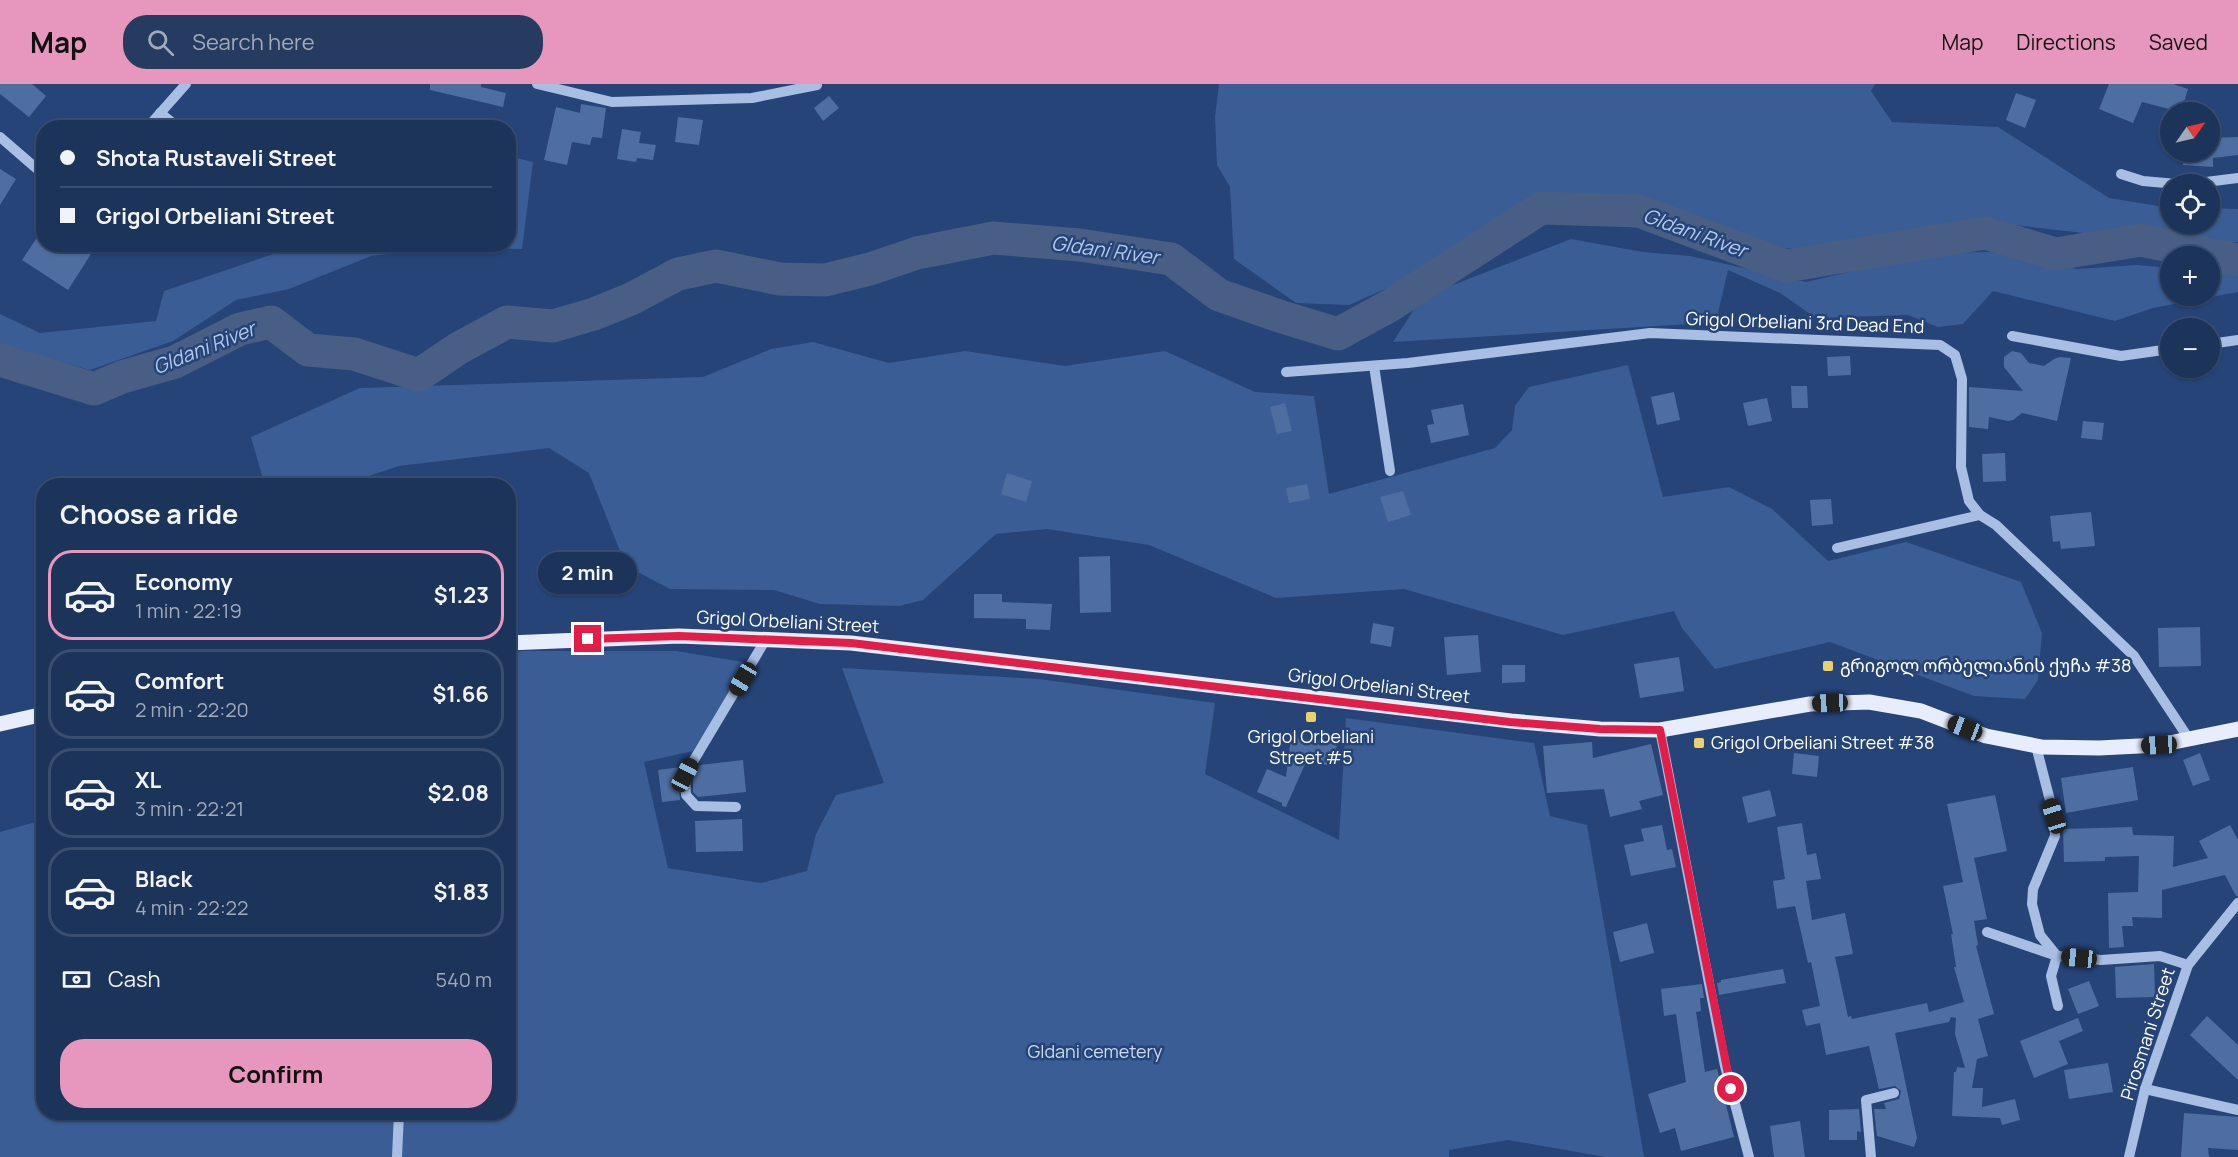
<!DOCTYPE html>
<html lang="en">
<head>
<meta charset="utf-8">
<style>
	body { margin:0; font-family:Manrope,"Noto Sans Georgian",sans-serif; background:#253b60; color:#f1f3f6; height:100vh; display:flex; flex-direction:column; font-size:22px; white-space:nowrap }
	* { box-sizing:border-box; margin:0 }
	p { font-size:20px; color:#a0aabb }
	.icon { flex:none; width:33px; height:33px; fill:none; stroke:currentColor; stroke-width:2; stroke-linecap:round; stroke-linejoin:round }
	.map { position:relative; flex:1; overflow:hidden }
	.sheet { position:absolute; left:36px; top:394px; width:480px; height:642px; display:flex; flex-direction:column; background:#1c335a; border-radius:24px; box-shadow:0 2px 4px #0004,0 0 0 2px #3a4e70 }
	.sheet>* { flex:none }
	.guide { position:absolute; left:36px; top:36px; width:480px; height:132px; border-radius:24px; box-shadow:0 2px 4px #0004,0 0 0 2px #3a4e70; display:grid; align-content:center; height:132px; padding:0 24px; background:#1c335a }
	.needle { width:39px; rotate:56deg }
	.buttons { position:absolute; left:2160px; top:18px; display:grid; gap:12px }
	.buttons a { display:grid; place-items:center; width:60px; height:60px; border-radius:50%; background:#1c335a; box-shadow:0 2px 4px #0004,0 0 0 2px #3a4e70; font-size:30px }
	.end { position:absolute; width:27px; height:27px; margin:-14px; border:8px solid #e11d48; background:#fff; box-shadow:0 0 0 3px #fff }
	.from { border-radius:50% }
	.bubble { position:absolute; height:42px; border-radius:21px; background:#1c335a; box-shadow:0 2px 4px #0004,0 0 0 2px #3a4e70; font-size:20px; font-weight:700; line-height:42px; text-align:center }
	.car { position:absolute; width:18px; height:36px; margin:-18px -9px; border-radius:8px; box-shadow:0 0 4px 2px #0007; background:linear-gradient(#222 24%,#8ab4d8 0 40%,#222 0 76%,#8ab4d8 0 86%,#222 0) }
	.guide b { display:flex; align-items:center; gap:21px; height:57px; font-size:22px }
	.guide b+b { border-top:2px solid #3a4e70 }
	.guide i { width:15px; height:15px; background:#f1f3f6 }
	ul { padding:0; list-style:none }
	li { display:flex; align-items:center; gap:18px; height:90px; margin:0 12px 9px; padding:0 12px; border:3px solid #3a4e70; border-radius:24px }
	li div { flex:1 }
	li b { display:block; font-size:22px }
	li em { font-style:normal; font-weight:700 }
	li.on { border-color:#e797bd }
	li>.icon { width:54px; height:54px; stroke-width:1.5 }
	h2 { padding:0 24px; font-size:27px; line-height:72px }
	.pay { display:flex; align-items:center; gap:15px; height:66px; padding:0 24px; font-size:22px }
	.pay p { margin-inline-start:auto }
	.primary-button { display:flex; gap:12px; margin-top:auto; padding:12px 24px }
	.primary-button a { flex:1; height:69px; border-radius:24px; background:#e797bd; color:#111; font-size:24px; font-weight:700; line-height:69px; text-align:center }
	header { display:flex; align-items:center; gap:36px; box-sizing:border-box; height:84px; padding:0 30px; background:#e797bd; color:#111 }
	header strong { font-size:28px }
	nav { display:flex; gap:33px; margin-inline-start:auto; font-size:21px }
	.search { width:420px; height:54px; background:#253b60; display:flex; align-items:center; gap:15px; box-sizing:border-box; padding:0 21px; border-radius:24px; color:#a0aabb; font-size:22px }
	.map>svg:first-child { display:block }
	.green { fill:#3a5d95 }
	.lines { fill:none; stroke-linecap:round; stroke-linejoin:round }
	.river { stroke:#485e84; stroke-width:33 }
	.building { fill:#4e6ea1 }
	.minor { stroke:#a8bee3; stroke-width:10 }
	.major { stroke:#e7edfc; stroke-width:15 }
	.route { stroke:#e11d48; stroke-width:8 }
	.poi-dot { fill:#ebd06e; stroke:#264478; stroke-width:2 }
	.labels { text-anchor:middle; stroke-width:5; stroke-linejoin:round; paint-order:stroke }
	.street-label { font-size:18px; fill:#fff; stroke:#264478 }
	.poi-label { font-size:18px; fill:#fff; stroke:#264478; text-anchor:start }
	.park-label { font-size:18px; fill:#cadaf2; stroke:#264478 }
	.water-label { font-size:20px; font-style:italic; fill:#b3c8eb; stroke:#264478 }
</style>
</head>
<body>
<header>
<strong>Map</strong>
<div class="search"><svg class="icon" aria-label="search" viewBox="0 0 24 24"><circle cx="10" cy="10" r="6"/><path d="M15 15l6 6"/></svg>Search here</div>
<nav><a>Map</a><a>Directions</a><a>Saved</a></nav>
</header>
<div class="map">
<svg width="2238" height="1073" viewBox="0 0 2238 1073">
	<rect width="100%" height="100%" fill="#264478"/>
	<g class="green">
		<path d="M 1219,0 L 1875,0 L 1871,7 L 1892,38 L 1998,43 L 2109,114 L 2170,124 L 2170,140 L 2210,140 L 2210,124 L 2238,125 L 2238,158 L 2216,159 L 2147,147 L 2102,151 L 1995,139 L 1843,166 L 1778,164 L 1634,112 L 1564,110 L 1502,138 L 1426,187 L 1349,221 L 1296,219 L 1234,175 L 1230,103 L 1217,81 L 1215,33 Z"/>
		<path d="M 509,72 L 533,78 L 522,165 L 435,164 L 371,172 L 289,205 L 236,216 L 173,257 L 90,286 L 0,261 L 0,230 L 40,249 L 156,237 L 164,207 L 300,161 L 508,160 Z"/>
		<path d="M 1571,155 L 1643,168 L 1690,172 L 1806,198 L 1932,169 L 1991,168 L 2077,185 L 2137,181 L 2170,184 L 2170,212 L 2210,212 L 2210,187 L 2238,188 L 2238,208 L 2153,224 L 2115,237 L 1993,207 L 1963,240 L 1938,243 L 1908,231 L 1816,234 L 1780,209 L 1728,186 L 1718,229 L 1707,239 L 1393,258 L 1422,213 Z"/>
		<path d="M 813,258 L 889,279 L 965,267 L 1065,282 L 1165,267 L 1255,308 L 1314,312 L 1329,410 L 1495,364 L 1512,346 L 1515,322 L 1529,303 L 1628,281 L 1663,413 L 1729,403 L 1772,425 L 1828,477 L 1906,458 L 2021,498 L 2042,549 L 2038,596 L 2025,615 L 1974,612 L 1830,558 L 1715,585 L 1682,544 L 1674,527 L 1563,551 L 1404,505 L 1276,514 L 1149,461 L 1047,445 L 996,450 L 923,516 L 899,522 L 820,520 L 774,506 L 670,505 L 626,482 L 589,389 L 549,364 L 399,382 L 338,402 L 265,402 L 251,353 L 360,304 L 703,293 L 771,265 Z"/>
		<path d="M 522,567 L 676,567 L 749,579 L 693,667 L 644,678 L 668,784 L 761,799 L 807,787 L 816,750 L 836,711 L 884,699 L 842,584 L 1039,595 L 1215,619 L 1205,690 L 1339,756 L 1346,634 L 1534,659 L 1550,732 L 1587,741 L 1644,1073 L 1605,1073 L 1508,1056 L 1449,1066 L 1449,1073 L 0,1073 L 0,748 L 43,736 L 44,1029 L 508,1029 L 509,570 Z"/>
	</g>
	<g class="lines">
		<path class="river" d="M 0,276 L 94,305 L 122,293 L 175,278 L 240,245 L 271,238 L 308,266 L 354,270 L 419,291 L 459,264 L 507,238 L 553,242 L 594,230 L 631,215 L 678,190 L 716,182 L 780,195 L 825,196 L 870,185 L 917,169 L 993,154 L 1080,161 L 1171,175 L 1219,211 L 1279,232 L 1338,250 L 1391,221 L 1541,124 L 1639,127 L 1786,182 L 1985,149 L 2056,170 L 2141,156 L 2238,176"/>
	</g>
	<g class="building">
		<path d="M 0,0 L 32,0 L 46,12 L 29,33 L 0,10 Z"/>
		<path d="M 430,0 L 481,0 L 481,3 L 506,9 L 503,23 L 430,6 Z"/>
		<path d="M 2109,0 L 2173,0 L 2188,5 L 2181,28 L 2142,18 L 2133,39 L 2099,25 Z"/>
		<path d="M 2016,9 L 2036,16 L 2025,44 L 2006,36 Z"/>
		<path d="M 829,12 L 839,24 L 823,37 L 814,24 Z"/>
		<path d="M 581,20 L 606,24 L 602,54 L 592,53 L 590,61 L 572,58 L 567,81 L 544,76 L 556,23 L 580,29 Z"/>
		<path d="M 678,33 L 703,36 L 699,61 L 675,58 Z"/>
		<path d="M 622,45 L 641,48 L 639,59 L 656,61 L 653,76 L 637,74 L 636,78 L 617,75 Z"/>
		<path d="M 2238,53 L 2238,71 L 2213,74 L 2213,83 L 2183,81 L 2184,68 L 2210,68 L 2210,54 Z"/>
		<path d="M 0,85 L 16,95 L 0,121 Z"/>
		<path d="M 44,143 L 44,160 L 76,160 L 91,170 L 68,206 L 22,176 Z"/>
		<path d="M 2012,267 L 2021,269 L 2029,279 L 2044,282 L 2054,275 L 2060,273 L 2071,274 L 2057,337 L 2022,329 L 2013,336 L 2008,337 L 1989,333 L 1988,345 L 1969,343 L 1969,303 L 2023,307 L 2004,283 L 2004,273 Z"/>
		<path d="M 1850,272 L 1851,291 L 1828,292 L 1827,273 Z"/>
		<path d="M 1791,302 L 1807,302 L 1808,324 L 1792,324 Z"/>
		<path d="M 1674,308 L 1680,336 L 1657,341 L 1651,313 Z"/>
		<path d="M 1767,314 L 1772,337 L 1748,342 L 1743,319 Z"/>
		<path d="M 1285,319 L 1292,347 L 1277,350 L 1270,323 Z"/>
		<path d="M 1463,320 L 1469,351 L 1431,359 L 1427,341 L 1434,340 L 1431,326 Z"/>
		<path d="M 2083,337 L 2104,339 L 2102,356 L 2081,354 Z"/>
		<path d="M 2005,369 L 2006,397 L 1983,398 L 1982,370 Z"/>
		<path d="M 1007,389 L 1032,397 L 1026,418 L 1001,410 Z"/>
		<path d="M 1307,400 L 1310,415 L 1289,419 L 1286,404 Z"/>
		<path d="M 1403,407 L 1411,431 L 1388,438 L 1380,413 Z"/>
		<path d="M 1831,415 L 1833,440 L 1812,442 L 1810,416 Z"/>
		<path d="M 2091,428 L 2095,462 L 2061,465 L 2060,457 L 2053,458 L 2050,432 Z"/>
		<path d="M 1110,472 L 1111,528 L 1080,529 L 1079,473 Z"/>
		<path d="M 974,510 L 1002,510 L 1002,518 L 1052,520 L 1050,546 L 1026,545 L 1026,535 L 974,534 Z"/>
		<path d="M 1373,539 L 1394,543 L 1391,563 L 1370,559 Z"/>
		<path d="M 2200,543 L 2201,582 L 2159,583 L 2158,544 Z"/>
		<path d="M 1478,551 L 1481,588 L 1447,591 L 1444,553 Z"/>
		<path d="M 1679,573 L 1684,607 L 1640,614 L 1634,580 Z"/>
		<path d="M 1502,581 L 1525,581 L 1525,598 L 1502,599 Z"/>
		<path d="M 1291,653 L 1337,659 L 1334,682 L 1306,678 L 1286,723 L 1282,722 L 1282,719 L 1257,708 L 1267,685 L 1286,693 Z"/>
		<path d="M 1592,658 L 1593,674 L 1651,660 L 1663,711 L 1639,717 L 1642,725 L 1610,733 L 1604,705 L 1547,709 L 1543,662 Z"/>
		<path d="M 1794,669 L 1819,672 L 1817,693 L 1792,690 Z"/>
		<path d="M 2200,669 L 2210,696 L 2193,702 L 2183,676 Z"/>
		<path d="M 743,676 L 746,708 L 698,713 L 693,708 L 693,693 L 700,681 Z"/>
		<path d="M 681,683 L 678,691 L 680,716 L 662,718 L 658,686 Z"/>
		<path d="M 2133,683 L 2138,716 L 2066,729 L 2061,694 Z"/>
		<path d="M 1770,706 L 1776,732 L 1748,739 L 1742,713 Z"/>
		<path d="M 1995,711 L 2007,767 L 1974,774 L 1987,835 L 1974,837 L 1978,861 L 1976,862 L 1994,930 L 1978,935 L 1988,972 L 1977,975 L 1972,1004 L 1983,1004 L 1982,1023 L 2015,1015 L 2020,1036 L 2002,1041 L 2000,1034 L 1952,1032 L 1954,988 L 1956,988 L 1957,983 L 1965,984 L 1955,950 L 1956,934 L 1951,933 L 1949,938 L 1895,949 L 1917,1054 L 1914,1063 L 1877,1052 L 1874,1025 L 1886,1025 L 1884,1019 L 1899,1015 L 1901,1007 L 1895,1002 L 1879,1005 L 1869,962 L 1826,971 L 1820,939 L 1806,942 L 1802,926 L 1820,922 L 1811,878 L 1808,879 L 1795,822 L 1777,825 L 1773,797 L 1785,795 L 1777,743 L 1802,739 L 1807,771 L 1816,769 L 1821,795 L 1806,797 L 1812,836 L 1845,829 L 1853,870 L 1835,873 L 1848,933 L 1851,932 L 1852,935 L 1927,919 L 1929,928 L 1964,918 L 1954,883 L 1956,883 L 1951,850 L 1953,850 L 1943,802 L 1963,798 L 1947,720 Z"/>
		<path d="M 742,735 L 743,767 L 696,768 L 695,737 Z"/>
		<path d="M 1662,741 L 1667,766 L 1672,765 L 1676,783 L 1631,792 L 1624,761 L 1644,757 L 1641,745 Z"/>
		<path d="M 2230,741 L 2238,756 L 2238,812 L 2236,812 L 2225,791 L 2162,806 L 2162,834 L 2132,833 L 2133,842 L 2122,842 L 2124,863 L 2109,864 L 2108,809 L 2138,808 L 2139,772 L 2105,773 L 2105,777 L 2064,778 L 2063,745 L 2132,743 L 2133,751 L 2174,752 L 2173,783 L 2208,774 L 2199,757 Z"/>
		<path d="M 1647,839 L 1654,869 L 1620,878 L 1613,848 Z"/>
		<path d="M 2154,880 L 2155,913 L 2116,914 L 2115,883 Z"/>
		<path d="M 1783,885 L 1786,899 L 1719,911 L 1717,899 L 1721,898 L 1721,896 Z"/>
		<path d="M 2089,897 L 2099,922 L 2078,930 L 2068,905 Z"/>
		<path d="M 1702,900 L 1704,914 L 1700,914 L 1701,927 L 1696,928 L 1705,988 L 1717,985 L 1734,1053 L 1681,1067 L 1675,1044 L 1660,1049 L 1648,1010 L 1686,998 L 1676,930 L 1664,932 L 1661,905 Z"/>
		<path d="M 2207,932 L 2238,961 L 2238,996 L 2190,951 Z"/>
		<path d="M 2078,934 L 2083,947 L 2059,957 L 2068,980 L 2034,994 L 2020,957 Z"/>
		<path d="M 2108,979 L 2113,1008 L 2069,1015 L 2064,986 Z"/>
		<path d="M 1859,1025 L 1861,1048 L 1857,1047 L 1857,1056 L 1829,1056 L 1829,1026 Z"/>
		<path d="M 2184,1029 L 2238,1033 L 2238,1066 L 2208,1064 L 2209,1073 L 2181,1073 Z"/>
		<path d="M 1800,1037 L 1805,1073 L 1774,1073 L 1770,1042 Z"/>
	</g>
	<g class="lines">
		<g class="minor">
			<path d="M 537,0 L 612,18 L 752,14 L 817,1"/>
			<path d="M 160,29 L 179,44"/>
			<path d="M 147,44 L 186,0"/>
			<path d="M 0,53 L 44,91"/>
			<path d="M 2121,90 L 2143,97 L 2177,100"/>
			<path d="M 2190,100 L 2238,94"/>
			<path d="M 2012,252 L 2121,272 L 2170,265"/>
			<path d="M 2210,260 L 2238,256"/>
			<path d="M 1374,282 L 1390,387"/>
			<path d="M 1286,288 L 1408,279 L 1650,249 L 1940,261 L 1955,271 L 1962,295 L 1961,383 L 1969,417 L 1980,431 L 1996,441 L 2134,572 L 2189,655"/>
			<path d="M 1837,464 L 1980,431"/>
			<path d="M 1660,646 L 1725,982 L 1749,1073"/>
			<path d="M 2036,662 L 2054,732 L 2055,752 L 2033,805 L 2032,820 L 2040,851 L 2057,872 L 2051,892 L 2058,922"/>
			<path d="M 736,723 L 696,722 L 686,711 L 685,691 L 766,555"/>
			<path d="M 1987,848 L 2057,872 L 2101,876 L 2160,872 L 2188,881"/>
			<path d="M 2145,1005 L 2238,1026"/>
			<path d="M 397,1073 L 399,1029"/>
			<path d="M 1871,1073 L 1866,1016 L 1894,1009"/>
			<path d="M 2129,1073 L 2145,1005 L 2188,881 L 2238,819"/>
		</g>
		<g class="major">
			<path d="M 508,559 L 679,552 L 851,559 L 1511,637 L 1600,645 L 1660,646 L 1810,620 L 1869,618 L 1921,627 L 1986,652 L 2042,663 L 2099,664 L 2159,661 L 2238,645"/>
			<path d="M 0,640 L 44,630"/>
		</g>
	</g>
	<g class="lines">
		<path class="route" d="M 588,555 L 679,552 L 851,559 L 1510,638 L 1600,645 L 1660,646 L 1731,1005"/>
	</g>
	<g class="poi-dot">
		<rect x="1822" y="576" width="12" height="12" rx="3"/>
		<rect x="1305" y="627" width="12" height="12" rx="3"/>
		<rect x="1693" y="653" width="12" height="12" rx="3"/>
	</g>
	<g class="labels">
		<g class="street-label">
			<text transform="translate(1805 239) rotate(2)" y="6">Grigol Orbeliani 3rd Dead End</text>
			<text transform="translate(788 538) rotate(3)" y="6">Grigol Orbeliani Street</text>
			<text transform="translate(1379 602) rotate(7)" y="6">Grigol Orbeliani Street</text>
			<text transform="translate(2148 950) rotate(-72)" y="6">Pirosmani Street</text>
		</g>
		<g class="poi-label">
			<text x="1840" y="588">გრიგოლ ორბელიანის ქუჩა #38</text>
			<text x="1311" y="659" text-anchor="middle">Grigol Orbeliani<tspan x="1311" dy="21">Street #5</tspan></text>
			<text x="1711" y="665">Grigol Orbeliani Street #38</text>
		</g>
		<g class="park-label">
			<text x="1095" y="974">Gldani cemetery</text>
		</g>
		<g class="water-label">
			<text transform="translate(1695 149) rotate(20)" y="7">Gldani River</text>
			<text transform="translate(1105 166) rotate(8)" y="7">Gldani River</text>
			<text transform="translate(204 264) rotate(-22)" y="7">Gldani River</text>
		</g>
	</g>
</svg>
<div class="buttons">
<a><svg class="needle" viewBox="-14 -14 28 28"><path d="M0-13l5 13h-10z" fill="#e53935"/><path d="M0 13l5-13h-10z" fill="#a0aabb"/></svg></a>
<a><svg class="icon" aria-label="locate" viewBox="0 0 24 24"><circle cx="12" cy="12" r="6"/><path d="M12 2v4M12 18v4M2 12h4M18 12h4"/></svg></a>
<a>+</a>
<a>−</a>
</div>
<i class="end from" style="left:1731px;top:1005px"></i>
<i class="end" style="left:588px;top:555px"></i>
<div class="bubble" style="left:538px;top:468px;width:99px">2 min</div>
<i class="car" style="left:743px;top:595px;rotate:211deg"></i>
<i class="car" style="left:1830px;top:619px;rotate:268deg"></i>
<i class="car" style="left:1965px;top:644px;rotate:291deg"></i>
<i class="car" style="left:2159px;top:661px;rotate:267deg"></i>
<i class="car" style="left:685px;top:691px;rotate:28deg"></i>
<i class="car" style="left:2054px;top:732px;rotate:343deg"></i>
<i class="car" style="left:2079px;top:874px;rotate:276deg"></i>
<div class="guide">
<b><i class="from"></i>Shota Rustaveli Street</b>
<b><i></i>Grigol Orbeliani Street</b>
</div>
<section class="sheet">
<h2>Choose a ride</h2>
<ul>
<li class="on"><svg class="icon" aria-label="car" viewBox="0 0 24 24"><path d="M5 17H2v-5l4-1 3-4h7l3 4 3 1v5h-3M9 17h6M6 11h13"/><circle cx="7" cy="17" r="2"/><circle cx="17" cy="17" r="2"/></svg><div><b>Economy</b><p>1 min · 22:19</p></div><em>$1.23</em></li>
<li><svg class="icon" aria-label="car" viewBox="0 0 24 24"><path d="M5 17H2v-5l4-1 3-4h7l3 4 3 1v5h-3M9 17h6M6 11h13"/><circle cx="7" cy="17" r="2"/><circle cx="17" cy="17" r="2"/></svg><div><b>Comfort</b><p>2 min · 22:20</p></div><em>$1.66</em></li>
<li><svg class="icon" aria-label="car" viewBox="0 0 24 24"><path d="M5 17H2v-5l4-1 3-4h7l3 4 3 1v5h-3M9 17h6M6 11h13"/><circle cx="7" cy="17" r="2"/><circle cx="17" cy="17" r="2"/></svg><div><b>XL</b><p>3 min · 22:21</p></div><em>$2.08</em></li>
<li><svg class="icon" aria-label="car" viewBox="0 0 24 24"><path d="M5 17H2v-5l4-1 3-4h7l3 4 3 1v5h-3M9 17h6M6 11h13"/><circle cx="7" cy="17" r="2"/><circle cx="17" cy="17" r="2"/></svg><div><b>Black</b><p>4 min · 22:22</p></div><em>$1.83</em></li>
</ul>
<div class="pay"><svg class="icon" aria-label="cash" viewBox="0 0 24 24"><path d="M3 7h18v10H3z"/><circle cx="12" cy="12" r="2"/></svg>Cash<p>540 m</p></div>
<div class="primary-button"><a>Confirm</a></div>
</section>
</div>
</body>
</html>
